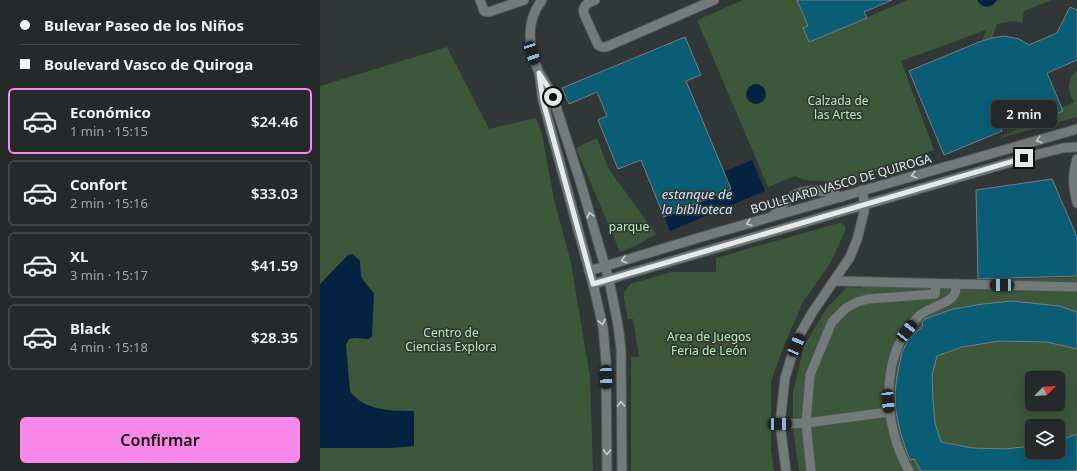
<!DOCTYPE html>
<html lang="es">
<head>
<meta charset="utf-8">
<style>
	body { margin:0; font-family:"Noto Sans",sans-serif; background:#313535; color:#f1f3f6; height:100vh; display:flex; flex-direction:column; font-size:15px; white-space:nowrap }
	* { box-sizing:border-box; margin:0 }
	p { font-size:13px; color:#a3a6a8 }
	.icon { flex:none; width:22px; height:22px; fill:none; stroke:currentColor; stroke-width:2; stroke-linecap:round; stroke-linejoin:round }
	.map { position:relative; flex:1; overflow:hidden }
	.sheet { display:flex; flex-direction:column; background:#252929; width:320px }
	.sheet>* { flex:none }
	.hud { display:grid; align-content:center; height:88px; padding:0 20px; background:#252929 }
	.needle { width:26px; rotate:66deg }
	.tools { position:absolute; left:705px; top:371px; display:grid; gap:8px }
	.tools a { display:grid; place-items:center; width:40px; height:40px; border-radius:6px; background:#252929; box-shadow:0 4px 16px #0002,0 0 0 1px #424546; font-size:20px }
	.end { position:absolute; width:18px; height:18px; margin:-9px; border:5px solid #e5e9e9; background:#111; box-shadow:0 0 0 2px #111 }
	.from { border-radius:50% }
	.bubble { position:absolute; height:28px; border-radius:6px; background:#252929; box-shadow:0 4px 16px #0002,0 0 0 1px #424546; font-size:13px; font-weight:600; line-height:28px; text-align:center }
	.car { position:absolute; width:12px; height:24px; margin:-12px -6px; border-radius:5px; box-shadow:0 0 3px 1px #0007; background:linear-gradient(#222 24%,#8ab4d8 0 40%,#222 0 76%,#8ab4d8 0 86%,#222 0) }
	.hud b { display:flex; align-items:center; gap:14px; height:38px; font-size:15px }
	.hud b+b { border-top:1px solid #424546 }
	.hud i { width:10px; height:10px; background:#f1f3f6 }
	ul { padding:0; list-style:none }
	li { display:flex; align-items:center; gap:12px; height:66px; margin:0 8px 6px; padding:0 12px; border:2px solid #424546; border-radius:6px }
	li div { flex:1 }
	li b { display:block; font-size:15px }
	li em { font-style:normal; font-weight:600 }
	li.on { border-color:#f987e9 }
	li>.icon { width:36px; height:36px; stroke-width:1.5 }
	.button { display:flex; gap:8px; margin-top:auto; padding:8px 20px }
	.button a { flex:1; height:46px; border-radius:6px; background:#f987e9; color:#111; font-size:16px; font-weight:600; line-height:46px; text-align:center }
	main { display:flex; flex:1; min-height:0 }
	.map>svg:first-child { display:block }
	.green { fill:#3d573b; fill-rule:evenodd }
	.water { fill:#052340 }
	.building { fill:#095d75; stroke:#777e81 }
	.lines { fill:none; stroke-linecap:round; stroke-linejoin:round }
	.minor-casing { stroke:#4e5454; stroke-width:11 }
	.minor { stroke:#737a7a; stroke-width:9 }
	.oneway { stroke:#c8cdcd }
	.route { stroke:#e5e9e9; stroke-width:5 }
	.labels { text-anchor:middle; stroke-width:3.5; stroke-linejoin:round; paint-order:stroke }
	.park-label { font-size:12px; fill:#afefac; stroke:#313737 }
	.street-label { font-size:12px; fill:#e5e9e9; stroke:#313737 }
	.water-label { font-size:13px; font-style:italic; fill:#cce4ff; stroke:#313737 }
</style>
</head>
<body>
<main>
<section class="sheet">
<div class="hud">
<b><i class="from"></i>Bulevar Paseo de los Niños</b>
<b><i></i>Boulevard Vasco de Quiroga</b>
</div>
<ul>
<li class="on"><svg class="icon" aria-label="car" viewBox="0 0 24 24"><path d="M5 17H2v-5l4-1 3-4h7l3 4 3 1v5h-3M9 17h6M6 11h13"/><circle cx="7" cy="17" r="2"/><circle cx="17" cy="17" r="2"/></svg><div><b>Económico</b><p>1 min · 15:15</p></div><em>$24.46</em></li>
<li><svg class="icon" aria-label="car" viewBox="0 0 24 24"><path d="M5 17H2v-5l4-1 3-4h7l3 4 3 1v5h-3M9 17h6M6 11h13"/><circle cx="7" cy="17" r="2"/><circle cx="17" cy="17" r="2"/></svg><div><b>Confort</b><p>2 min · 15:16</p></div><em>$33.03</em></li>
<li><svg class="icon" aria-label="car" viewBox="0 0 24 24"><path d="M5 17H2v-5l4-1 3-4h7l3 4 3 1v5h-3M9 17h6M6 11h13"/><circle cx="7" cy="17" r="2"/><circle cx="17" cy="17" r="2"/></svg><div><b>XL</b><p>3 min · 15:17</p></div><em>$41.59</em></li>
<li><svg class="icon" aria-label="car" viewBox="0 0 24 24"><path d="M5 17H2v-5l4-1 3-4h7l3 4 3 1v5h-3M9 17h6M6 11h13"/><circle cx="7" cy="17" r="2"/><circle cx="17" cy="17" r="2"/></svg><div><b>Black</b><p>4 min · 15:18</p></div><em>$28.35</em></li>
</ul>
<div class="button"><a>Confirmar</a></div>
</section>
<div class="map">
<svg width="757" height="471" viewBox="0 0 757 471">
	<rect width="100%" height="100%" fill="#313737"/>
	<g class="green">
		<path d="M 423,0 L 477,0 L 488,26 L 483,28 L 489,42 L 588,0 L 732,0 L 704,11 L 702,23 L 691,21 L 677,24 L 672,38 L 662,41 L 666,30 L 581,61 L 614,150 L 526,183 L 484,180 L 475,176 L 448,187 L 377,20 Z"/>
		<path d="M 127,47 L 169,129 L 216,118 L 222,134 L 234,199 L 251,263 L 270,377 L 273,471 L 0,471 L 0,86 Z"/>
		<path d="M 757,70 L 757,117 L 677,139 L 754,102 C 747,91 747,79 757,70 Z"/>
		<path d="M 277,138 L 288,168 L 336,234 L 317,245 L 300,252 L 256,148 Z"/>
		<path d="M 519,223 L 524,224 L 526,229 L 511,262 L 483,302 L 465,343 L 451,381 L 451,449 L 454,471 L 311,471 L 311,357 L 319,357 L 313,319 L 308,319 L 304,299 L 304,293 L 310,284 L 352,272 L 396,272 L 396,258 Z"/>
		<path d="M 544,276 L 648,281 L 757,277 L 757,471 L 479,471 L 473,427 L 473,392 L 484,346 L 506,309 L 527,287 L 542,288 ZM 712,378 L 738,378 L 738,404 L 712,404 ZM 712,426 L 738,426 L 738,452 L 712,452 Z"/>
	</g>
	<g class="water">
		<path d="M 657,0 L 677,0 C 672,9 662,9 657,0 Z"/>
		<circle cx="436" cy="94" r="10"/>
		<path d="M 432,160 L 445,191 L 350,231 L 337,200 Z"/>
		<path d="M 33,254 L 40,261 L 41,276 L 44,281 L 54,294 L 52,336 L 49,339 L 35,338 L 29,339 L 26,345 L 30,391 C 43,411 73,411 94,411 L 94,446 L 71,448 L 0,448 L 0,284 L 28,255 Z"/>
	</g>
	<g class="building">
		<path d="M 477,0 L 572,0 L 544,12 L 547,18 L 489,42 L 483,28 L 488,26 Z"/>
		<path d="M 750,7 L 757,10 L 757,60 L 727,73 L 743,111 L 705,127 L 697,109 L 677,118 L 682,131 L 624,155 L 589,71 L 659,42 L 672,38 L 684,36 L 699,39 L 709,45 L 737,33 Z"/>
		<path d="M 365,37 L 381,75 L 366,81 L 411,189 L 344,217 L 321,160 L 298,169 L 278,120 L 287,116 L 277,92 L 249,104 L 242,88 Z"/>
		<path d="M 732,179 L 757,237 L 757,276 L 658,279 L 656,190 Z"/>
		<path d="M 692,301 L 739,306 L 757,312 L 757,349 L 727,342 L 680,341 L 642,347 L 617,356 L 612,375 L 613,400 L 615,423 L 621,442 L 653,448 L 685,449 L 712,446 L 712,452 L 738,452 L 738,441 L 757,434 L 757,471 L 601,471 L 594,459 L 590,460 L 586,450 L 580,431 L 576,411 L 575,394 L 577,376 L 582,352 L 589,339 L 603,326 L 602,322 L 605,319 L 633,309 L 663,304 Z"/>
	</g>
	<g class="lines">
		<g class="minor-casing">
			<g id="minor">
				<path d="M 160,0 L 164,11 L 169,12 L 204,0"/>
				<path d="M 222,0 C 210,15 208,34 212,53 C 214,60 217,66 219,73 C 221,83 221,92 223,101 L 273,284 L 283,327 L 286,362 L 287,471"/>
				<path d="M 275,0 C 267,3 262,6 264,14 L 278,45 L 282,47 L 286,47 L 394,0"/>
				<path d="M 220,74 L 228,87 L 233,97 L 261,184 L 289,280 L 298,325 L 301,349 L 302,471"/>
				<path d="M 757,159 C 752,175 753,187 757,203"/>
				<path d="M 453,216 C 472,190 491,184 521,197"/>
				<path d="M 269,271 L 378,238 L 757,129"/>
				<path d="M 514,281 L 757,287"/>
				<path d="M 273,284 L 719,154 L 743,148 L 757,147"/>
				<path d="M 460,424 L 486,423 L 569,412"/>
				<path d="M 466,471 L 460,424 L 465,378 L 472,355 L 480,334 L 492,313 L 530,257 L 537,240 L 544,212 L 545,205 L 542,190"/>
				<path d="M 491,471 L 486,423 L 490,375 L 512,322 L 526,308 L 537,302 L 548,299 L 615,294 L 616,284"/>
				<path d="M 589,471 C 563,425 558,355 599,316 C 607,308 632,303 635,293 C 636,291 636,287 636,284"/>
			</g>
		</g>
		<use href="#minor" class="minor"/>
	</g>
	<defs><path id="oneway-chevron" d="M-2-3.5L2.5 0L-2 3.5" fill="none" stroke-width="1.6" stroke-linecap="round" stroke-linejoin="round"/></defs>
	<g class="oneway">
		<use href="#oneway-chevron" transform="translate(719 140) rotate(164)"/>
		<use href="#oneway-chevron" transform="translate(594 175) rotate(165)"/>
		<use href="#oneway-chevron" transform="translate(270 215) rotate(-106)"/>
		<use href="#oneway-chevron" transform="translate(429 223) rotate(164)"/>
		<use href="#oneway-chevron" transform="translate(304 260) rotate(163)"/>
		<use href="#oneway-chevron" transform="translate(282 322) rotate(78)"/>
		<use href="#oneway-chevron" transform="translate(301 404) rotate(-91)"/>
		<use href="#oneway-chevron" transform="translate(287 452) rotate(91)"/>
	</g>
	<g class="lines">
		<path class="route" d="M 233,97 L 228,87 L 219,73 L 223,101 L 273,284 L 704,158"/>
	</g>
	<g class="labels">
		<g class="park-label">
			<text x="518" y="105">Calzada de<tspan x="518" dy="14">las Artes</tspan></text>
			<text x="309" y="231">parque</text>
			<text x="131" y="337">Centro de<tspan x="131" dy="14">Ciencias Explora</tspan></text>
			<text x="389" y="341">Area de Juegos<tspan x="389" dy="14">Feria de León</tspan></text>
		</g>
		<g class="street-label">
			<text transform="translate(521 184) rotate(-16)" y="4">BOULEVARD VASCO DE QUIROGA</text>
		</g>
		<g class="water-label">
			<text x="377" y="199">estanque de<tspan x="377" dy="15">la biblioteca</tspan></text>
		</g>
	</g>
</svg>
<div class="tools">
<a><svg class="needle" viewBox="-14 -14 28 28"><path d="M0-13l5 13h-10z" fill="#e53935"/><path d="M0 13l5-13h-10z" fill="#a3a6a8"/></svg></a>
<a><svg class="icon" aria-label="layers" viewBox="0 0 24 24"><path d="M12 4l9 5-9 5-9-5zM3 14l9 5 9-5"/></svg></a>
</div>
<i class="end from" style="left:233px;top:97px"></i>
<i class="end" style="left:704px;top:158px"></i>
<div class="bubble" style="left:671px;top:100px;width:66px">2 min</div>
<i class="car" style="left:212px;top:53px;rotate:162deg"></i>
<i class="car" style="left:682px;top:285px;rotate:271deg"></i>
<i class="car" style="left:587px;top:331px;rotate:38deg"></i>
<i class="car" style="left:476px;top:345px;rotate:23deg"></i>
<i class="car" style="left:286px;top:377px;rotate:178deg"></i>
<i class="car" style="left:568px;top:401px;rotate:175deg"></i>
<i class="car" style="left:460px;top:424px;rotate:89deg"></i>
</div>
</main>
</body>
</html>
